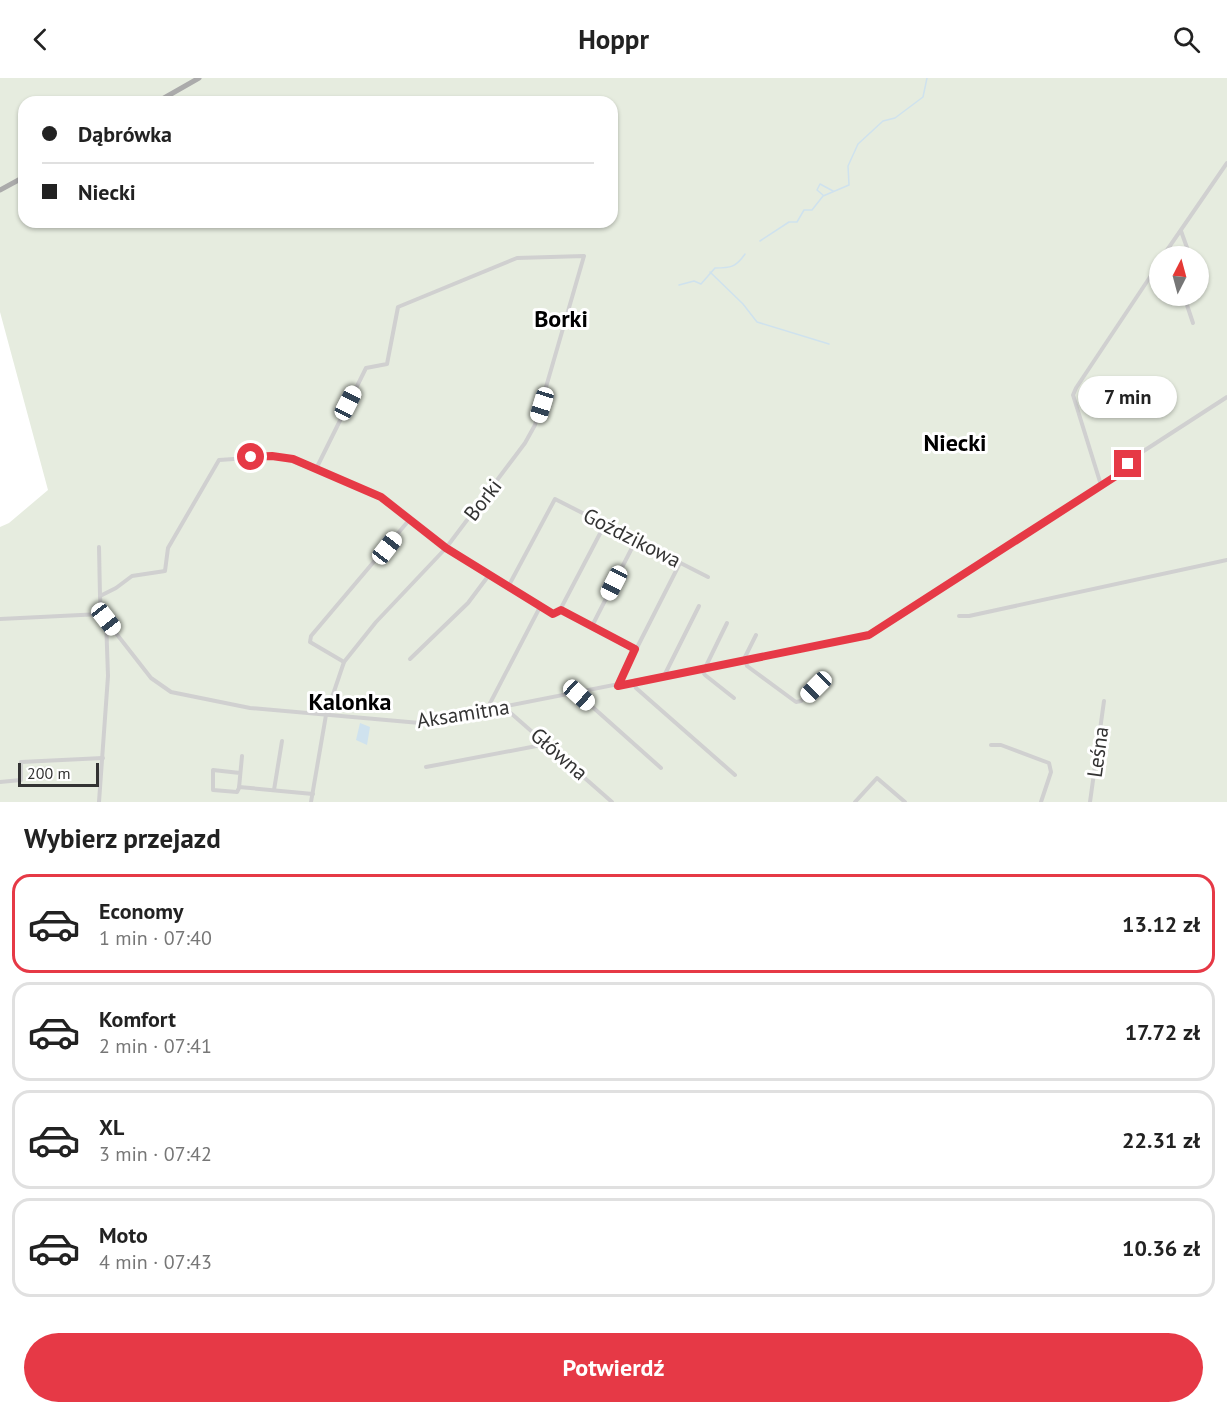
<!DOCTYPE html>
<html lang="pl">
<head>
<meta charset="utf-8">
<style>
	body { margin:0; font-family:"PT Sans",sans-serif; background:#f6f6f6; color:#222; height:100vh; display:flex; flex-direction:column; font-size:22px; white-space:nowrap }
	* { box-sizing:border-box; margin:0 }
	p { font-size:20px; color:#767676 }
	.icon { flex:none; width:33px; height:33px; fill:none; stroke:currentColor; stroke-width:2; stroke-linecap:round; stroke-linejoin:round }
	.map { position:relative; height:724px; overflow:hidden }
	.details { display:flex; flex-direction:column; background:#fff; flex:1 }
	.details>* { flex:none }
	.hud { position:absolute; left:18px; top:18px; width:600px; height:132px; border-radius:18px; box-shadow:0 2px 4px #0004; display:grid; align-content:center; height:132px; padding:0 24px; background:#fff }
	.needle { width:39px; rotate:6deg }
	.buttons { position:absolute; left:1149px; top:168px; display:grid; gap:12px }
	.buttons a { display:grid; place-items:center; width:60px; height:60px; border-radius:50%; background:#fff; box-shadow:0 2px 4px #0004; font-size:30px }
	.scale { position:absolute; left:18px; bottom:15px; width:81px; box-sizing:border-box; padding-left:6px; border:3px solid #333; border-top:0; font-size:16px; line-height:21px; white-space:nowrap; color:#333; -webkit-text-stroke:4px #fff; paint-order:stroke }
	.end { position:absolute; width:27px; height:27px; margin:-14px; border:8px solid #e63946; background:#fff; box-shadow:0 0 0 3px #fff }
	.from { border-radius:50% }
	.bubble { position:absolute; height:42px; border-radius:21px; background:#fff; box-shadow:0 2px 4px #0004; font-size:20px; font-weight:800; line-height:42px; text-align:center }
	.car { position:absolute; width:18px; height:36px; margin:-18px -9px; border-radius:8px; box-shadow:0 0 4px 2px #0007; background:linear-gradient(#fff 24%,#345 0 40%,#fff 0 76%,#345 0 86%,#fff 0) }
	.hud b { display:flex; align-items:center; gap:21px; height:57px; font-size:22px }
	.hud b+b { border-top:2px solid #e0e0e0 }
	.hud i { width:15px; height:15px; background:#222 }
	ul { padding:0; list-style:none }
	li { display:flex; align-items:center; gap:18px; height:99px; margin:0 12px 9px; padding:0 12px; border:3px solid #e0e0e0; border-radius:18px }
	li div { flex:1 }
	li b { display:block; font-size:22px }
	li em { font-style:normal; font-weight:800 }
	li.active { border-color:#e63946 }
	li>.icon { width:54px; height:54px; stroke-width:1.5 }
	h2 { padding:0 24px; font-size:27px; line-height:72px }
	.button { display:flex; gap:12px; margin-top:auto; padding:12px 24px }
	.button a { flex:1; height:69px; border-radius:36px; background:#e63946; color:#fff; font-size:24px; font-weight:800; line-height:69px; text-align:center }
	header { display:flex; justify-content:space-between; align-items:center; height:78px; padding:0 24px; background:#fff; font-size:27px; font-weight:800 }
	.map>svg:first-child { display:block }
	.green { fill:#e6ecdf; fill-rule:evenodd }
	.water { fill:#cfe2ee }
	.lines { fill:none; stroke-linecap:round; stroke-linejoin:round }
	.stream { stroke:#cfe2ee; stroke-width:1.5 }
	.minor { stroke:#d0d0d0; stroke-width:4 }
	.major { stroke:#ababab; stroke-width:5 }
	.route { stroke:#e63946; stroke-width:8 }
	.labels { text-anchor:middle; stroke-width:6; stroke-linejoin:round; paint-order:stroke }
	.street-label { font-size:21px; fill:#333; stroke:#fff }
	.quarter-label { font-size:24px; font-weight:bold; fill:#000; stroke:#fff }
</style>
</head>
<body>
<header><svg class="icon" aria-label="back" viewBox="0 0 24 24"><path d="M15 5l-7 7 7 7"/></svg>Hoppr<svg class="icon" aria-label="search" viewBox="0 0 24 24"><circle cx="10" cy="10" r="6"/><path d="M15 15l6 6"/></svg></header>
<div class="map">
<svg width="1227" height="724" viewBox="0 0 1227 724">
	<rect width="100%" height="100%" fill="#fff"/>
	<path class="green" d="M 0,0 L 1227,0 L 1227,724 L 0,724 L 0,449 L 9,445 L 48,412 L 0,234 ZM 24,24 L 612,24 L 612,144 L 24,144 ZM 1160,178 L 1198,178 L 1198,218 L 1160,218 Z"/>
	<path class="water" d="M 360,645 L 370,649 L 367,667 L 356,662 Z"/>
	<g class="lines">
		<g class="stream">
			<path d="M 823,117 L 817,112 L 820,106 L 833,113"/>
			<path d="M 760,163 L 789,144 L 797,144 L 804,132 L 812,132 L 823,118 L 849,107 L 848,88 L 858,66 L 883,43 L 895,40 L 923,19 L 927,0"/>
			<path d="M 710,194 L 743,226 L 757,244 L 829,266"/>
			<path d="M 679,207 L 694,203 L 701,206 L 715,190 C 731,190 736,189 745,176"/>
		</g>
		<g class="minor">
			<path d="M 1181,153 L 1190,178"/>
			<path d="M 1169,170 L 1172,178"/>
			<path d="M 1163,178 L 1227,85"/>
			<path d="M 1184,218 L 1193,245"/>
			<path d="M 1101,407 L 1073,317 L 1076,310 L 1160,184"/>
			<path d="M 99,469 L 100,518"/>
			<path d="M 508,509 L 555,421 L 708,499"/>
			<path d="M 560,532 L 605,446"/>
			<path d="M 560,532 L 635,571"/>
			<path d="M 101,536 L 100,518 L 116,510 L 132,498 L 165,493 L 168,470 L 219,382 L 279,378 L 368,413 L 381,419 L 446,470 L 553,536 L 560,532"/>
			<path d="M 959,538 L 969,538 L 1227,482"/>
			<path d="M 0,541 L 101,536 L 151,600 L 171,614 L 250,630 L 420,645 L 869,557 L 1116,397 L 1139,376 L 1227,319"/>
			<path d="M 592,548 L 636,462"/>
			<path d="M 756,557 L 745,579 L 747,588 L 796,624 L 801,623 L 816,609"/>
			<path d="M 410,581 L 468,525 L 489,497"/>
			<path d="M 344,584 L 310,564 L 311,558 L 410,441"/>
			<path d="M 705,590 L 727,545"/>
			<path d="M 701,591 L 705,597 L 734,620"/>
			<path d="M 664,598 L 699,528"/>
			<path d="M 633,604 L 636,610 L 735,697"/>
			<path d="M 618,607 L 680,485"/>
			<path d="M 578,616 L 661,690"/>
			<path d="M 505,630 L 612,724"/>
			<path d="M 486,633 L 540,529"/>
			<path d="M 991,667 L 1001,667 L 1049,685 L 1051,694 L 1041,724"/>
			<path d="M 426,689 L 547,666"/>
			<path d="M 240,695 L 213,692 L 213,712 L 237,714 L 239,710 L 242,678"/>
			<path d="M 0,704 L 21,702 L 21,684 L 103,680"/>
			<path d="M 239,709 L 313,716"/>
			<path d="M 274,712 L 282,663"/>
			<path d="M 99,724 L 108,598 L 106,541"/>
			<path d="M 311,724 L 326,637 L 344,584 L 376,544 L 446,470 L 525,365 L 535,347 L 584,178 L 517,180 L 398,229 L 387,286 L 366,290 L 316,391"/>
			<path d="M 855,724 L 877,700 L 905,724"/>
			<path d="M 1090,724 L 1104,623"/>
		</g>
		<g class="major">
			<path d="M 157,24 L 199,0"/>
			<path d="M 0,112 L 24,99"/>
		</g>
	</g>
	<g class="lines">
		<path class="route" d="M 251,379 L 272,378 L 293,381 L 381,419 L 446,470 L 553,536 L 561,532 L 635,571 L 618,608 L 869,557 L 1116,398 L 1128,386"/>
	</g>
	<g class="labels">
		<g class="street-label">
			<text transform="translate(483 422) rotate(-52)" y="7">Borki</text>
			<text transform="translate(632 460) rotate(27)" y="7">Goździkowa</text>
			<text transform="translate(463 636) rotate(-9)" y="7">Aksamitna</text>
			<text transform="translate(1098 674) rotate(-82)" y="7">Leśna</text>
			<text transform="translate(559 676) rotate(41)" y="7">Główna</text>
		</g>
		<g class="quarter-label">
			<text x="561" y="249">Borki</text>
			<text x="955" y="373">Niecki</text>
			<text x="350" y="632">Kalonka</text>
		</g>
	</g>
</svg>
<div class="buttons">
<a><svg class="needle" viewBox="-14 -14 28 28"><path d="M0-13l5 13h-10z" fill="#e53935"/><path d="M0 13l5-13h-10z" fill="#767676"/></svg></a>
</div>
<div class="scale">200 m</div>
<i class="end from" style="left:251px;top:379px"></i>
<i class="end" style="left:1128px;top:386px"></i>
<div class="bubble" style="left:1078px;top:298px;width:99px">7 min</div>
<i class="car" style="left:348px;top:325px;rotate:27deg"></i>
<i class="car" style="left:542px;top:327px;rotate:197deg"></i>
<i class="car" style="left:387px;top:470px;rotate:38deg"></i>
<i class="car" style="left:614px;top:505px;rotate:207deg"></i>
<i class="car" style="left:106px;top:541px;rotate:142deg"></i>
<i class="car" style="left:816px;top:609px;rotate:225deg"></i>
<i class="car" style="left:579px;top:617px;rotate:132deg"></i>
<div class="hud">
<b><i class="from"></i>Dąbrówka</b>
<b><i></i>Niecki</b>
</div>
</div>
<section class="details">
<h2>Wybierz przejazd</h2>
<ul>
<li class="active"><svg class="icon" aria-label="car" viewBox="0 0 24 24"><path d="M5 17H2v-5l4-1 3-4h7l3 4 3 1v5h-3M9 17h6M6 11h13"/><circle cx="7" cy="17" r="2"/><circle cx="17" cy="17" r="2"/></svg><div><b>Economy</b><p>1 min · 07:40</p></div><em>13.12 zł</em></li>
<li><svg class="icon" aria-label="car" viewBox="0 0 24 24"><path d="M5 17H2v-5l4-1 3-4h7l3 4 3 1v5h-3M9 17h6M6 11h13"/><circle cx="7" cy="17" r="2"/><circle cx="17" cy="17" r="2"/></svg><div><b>Komfort</b><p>2 min · 07:41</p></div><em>17.72 zł</em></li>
<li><svg class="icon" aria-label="car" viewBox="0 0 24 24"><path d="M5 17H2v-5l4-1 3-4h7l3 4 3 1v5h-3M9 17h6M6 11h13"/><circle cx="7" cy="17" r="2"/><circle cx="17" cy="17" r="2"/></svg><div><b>XL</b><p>3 min · 07:42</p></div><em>22.31 zł</em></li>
<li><svg class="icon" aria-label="car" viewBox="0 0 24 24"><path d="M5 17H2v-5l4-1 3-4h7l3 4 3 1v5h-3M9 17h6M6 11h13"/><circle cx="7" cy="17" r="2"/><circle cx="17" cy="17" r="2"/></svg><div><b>Moto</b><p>4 min · 07:43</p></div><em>10.36 zł</em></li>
</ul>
<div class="button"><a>Potwierdź</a></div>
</section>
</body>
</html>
